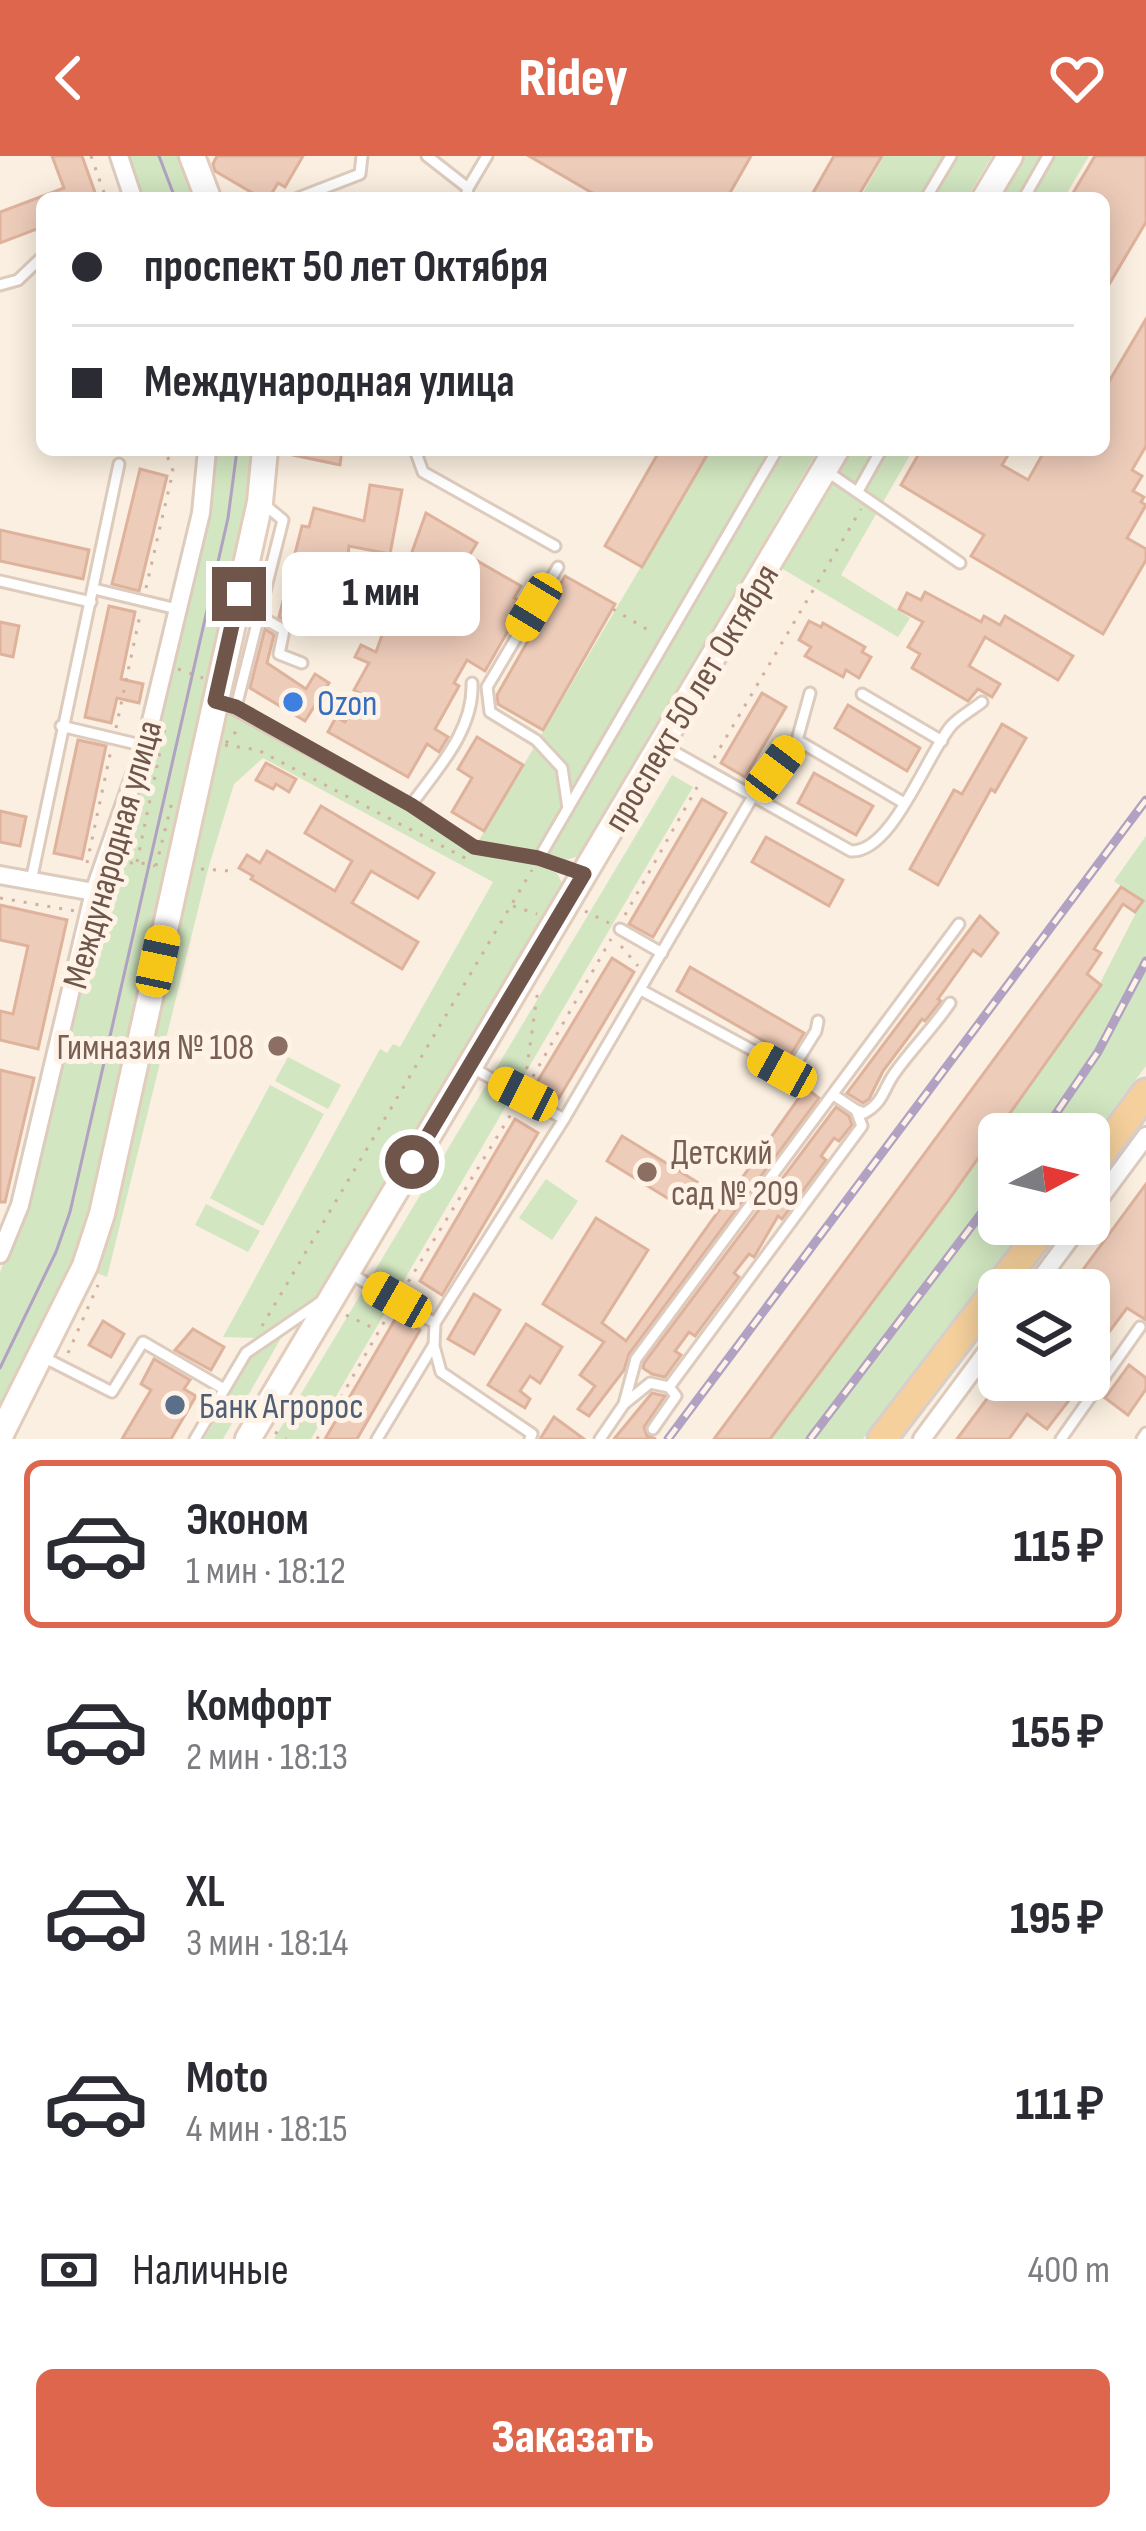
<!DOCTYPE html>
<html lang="ru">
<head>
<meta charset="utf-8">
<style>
	body { margin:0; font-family:"Sofia Sans Condensed",sans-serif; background:#f7f7f7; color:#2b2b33; height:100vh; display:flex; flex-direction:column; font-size:45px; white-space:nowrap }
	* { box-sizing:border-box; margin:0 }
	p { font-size:39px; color:#7c7c81 }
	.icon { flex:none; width:66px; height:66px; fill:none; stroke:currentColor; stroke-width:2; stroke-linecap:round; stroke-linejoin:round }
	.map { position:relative; height:1283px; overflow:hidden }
	.drawer { display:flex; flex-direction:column; background:#fff; flex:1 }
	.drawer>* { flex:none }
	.guide { position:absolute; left:36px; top:36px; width:1074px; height:264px; border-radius:18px; box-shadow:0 6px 30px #0003; display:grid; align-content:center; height:264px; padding:0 36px; background:#fff }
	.needle { width:78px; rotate:83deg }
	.tools { position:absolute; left:978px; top:957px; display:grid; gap:24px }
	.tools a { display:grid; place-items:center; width:132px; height:132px; border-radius:18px; background:#fff; box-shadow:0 6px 30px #0003; font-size:60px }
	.end { position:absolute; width:54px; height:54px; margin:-27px; border:15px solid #6f554a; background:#fff; box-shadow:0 0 0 6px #fff }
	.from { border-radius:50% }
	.bubble { position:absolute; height:84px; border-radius:18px; background:#fff; box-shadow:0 6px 30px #0003; font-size:39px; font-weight:800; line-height:84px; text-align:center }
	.car { position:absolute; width:36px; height:72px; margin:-36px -18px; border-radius:15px; box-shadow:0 0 9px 3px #0007; background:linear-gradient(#f5c518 24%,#345 0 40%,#f5c518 0 76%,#345 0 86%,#f5c518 0) }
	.guide b { display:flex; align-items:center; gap:42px; height:114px; font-size:45px }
	.guide b+b { border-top:3px solid #e1e1e2 }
	.guide i { width:30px; height:30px; background:#2b2b33 }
	ul { padding:21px 0 0; list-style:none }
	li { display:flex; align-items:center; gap:36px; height:168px; margin:0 24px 18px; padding:0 12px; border:6px solid transparent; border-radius:18px }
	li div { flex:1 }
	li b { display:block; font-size:45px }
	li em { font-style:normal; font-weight:800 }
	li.on { border-color:#dd664d }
	li>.icon { width:108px; height:108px; stroke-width:1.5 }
	.pay { display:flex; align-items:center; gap:30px; height:132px; padding:0 36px; font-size:45px }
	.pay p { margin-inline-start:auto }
	.button { display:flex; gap:24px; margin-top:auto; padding:24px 36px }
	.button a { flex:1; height:138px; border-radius:18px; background:#dd664d; color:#fff; font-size:48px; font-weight:800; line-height:138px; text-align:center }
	header { display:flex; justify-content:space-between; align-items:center; height:156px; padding:0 36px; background:#dd664d; color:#fff; font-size:54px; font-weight:800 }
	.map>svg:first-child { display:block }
	.green { fill:#d2e6c1 }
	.building { fill:#eeccba; stroke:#dfb29c; stroke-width:3 }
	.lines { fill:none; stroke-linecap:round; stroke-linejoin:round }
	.lane-casing { stroke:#ddcbbd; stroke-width:15 }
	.street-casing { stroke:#ddcbbd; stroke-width:22 }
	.secondary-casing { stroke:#e2ccbc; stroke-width:30 }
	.primary-casing { stroke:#d7cfcc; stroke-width:33 }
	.path { stroke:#d2af9e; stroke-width:3; stroke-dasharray:3 9; stroke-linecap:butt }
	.lane { stroke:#fff; stroke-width:9 }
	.street { stroke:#fff; stroke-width:16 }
	.secondary { stroke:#fff; stroke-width:24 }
	.primary { stroke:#f5d09c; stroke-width:27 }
	.tram { stroke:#b1a1c2; stroke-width:3 }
	.rail-casing { stroke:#b1a1c2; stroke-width:9 }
	.rail { stroke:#fef3e6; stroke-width:4.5; stroke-dasharray:14; stroke-linecap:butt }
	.route { stroke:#6f554a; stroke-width:15 }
	.shop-dot { fill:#3f7fe0; stroke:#fef3e6; stroke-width:4.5 }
	.education-dot { fill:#8d6e63; stroke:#fef3e6; stroke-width:4.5 }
	.service-dot { fill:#5c6f8a; stroke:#fef3e6; stroke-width:4.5 }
	.labels { text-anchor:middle; stroke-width:10; stroke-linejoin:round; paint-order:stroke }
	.street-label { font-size:36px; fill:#6f554a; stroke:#fef3e6 }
	.shop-label { font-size:36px; fill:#366cbe; stroke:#fef3e6; text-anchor:start }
	.education-label { font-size:36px; fill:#785e54; stroke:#fef3e6; text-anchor:end }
	.service-label { font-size:36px; fill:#4e5e75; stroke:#fef3e6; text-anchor:start }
</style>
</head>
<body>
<header><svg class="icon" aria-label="back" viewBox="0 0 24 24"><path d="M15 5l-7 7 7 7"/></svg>Ridey<svg class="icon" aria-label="heart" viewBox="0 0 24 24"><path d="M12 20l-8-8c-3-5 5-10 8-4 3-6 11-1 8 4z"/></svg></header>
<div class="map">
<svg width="1146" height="1283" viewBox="0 0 1146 1283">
	<rect width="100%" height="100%" fill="#faefe0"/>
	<g class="green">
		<path d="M 126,0 L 183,0 L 195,42 L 141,42 Z"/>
		<path d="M 884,0 L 992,0 L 967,42 L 860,42 Z"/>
		<path d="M 1025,0 L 1089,0 L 1064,42 L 1000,42 Z"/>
		<path d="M 214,294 L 258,294 L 252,351 L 97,1056 L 0,1265 L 0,1116 L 27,1050 L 100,740 L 209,360 L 215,323 Z"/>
		<path d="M 710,294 L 818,294 L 579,700 L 563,705 L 534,694 L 478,686 Z"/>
		<path d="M 851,294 L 913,294 L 841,419 L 910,462 L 898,481 L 781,412 Z"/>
		<path d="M 232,558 L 267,572 L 408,652 L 475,696 L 530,707 L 557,717 L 562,727 L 316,1143 L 258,1182 L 223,1181 L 380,893 L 387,897 L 393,888 L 400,891 L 493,726 L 263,602 L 234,628 L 208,713 L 107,1121 L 89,1114 L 220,560 Z"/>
		<path d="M 672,619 L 693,631 L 311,1283 L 274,1283 Z"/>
		<path d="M 1146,680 L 1146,910 L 1089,985 L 1089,978 L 999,978 L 999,1068 L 1026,1068 L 863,1283 L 770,1283 L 1090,847 L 1142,745 L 1114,725 Z"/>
		<path d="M 288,901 L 341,929 L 328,953 L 275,925 Z"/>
		<path d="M 270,929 L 324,958 L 263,1070 L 210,1042 Z"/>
		<path d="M 546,1023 L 578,1045 L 552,1084 L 519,1062 Z"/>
		<path d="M 206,1048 L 260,1075 L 248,1096 L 195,1069 Z"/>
		<path d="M 285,1175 L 223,1283 L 204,1283 L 252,1200 Z"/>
	</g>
	<g class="building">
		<path d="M 52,0 L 82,0 L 97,42 L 42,42 L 42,71 L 0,87 L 0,56 L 64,32 Z"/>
		<path d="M 217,0 L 303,0 L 285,31 L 278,27 L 269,42 L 261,42 L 215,15 L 213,8 Z"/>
		<path d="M 529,0 L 751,0 L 727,42 L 601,42 Z"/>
		<path d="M 834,0 L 882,0 L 857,42 L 810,42 Z"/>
		<path d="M 1095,0 L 1146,0 L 1146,66 L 1104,137 L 1104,42 L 1070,42 Z"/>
		<path d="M 1146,163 L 1146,290 L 1132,314 L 1142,320 L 1133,335 L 1144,341 L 1141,346 L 1146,349 L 1127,382 L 1146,393 L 1146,404 L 1103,478 L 971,400 L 984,379 L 901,329 L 921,294 L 1011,294 L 1002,309 L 1028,324 L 1045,294 L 1104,294 L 1104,234 Z"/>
		<path d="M 294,294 L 342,294 L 340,309 L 293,299 Z"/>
		<path d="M 660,294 L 710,294 L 642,411 L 605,390 Z"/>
		<path d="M 140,313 L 167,320 L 139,435 L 112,428 Z"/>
		<path d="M 370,329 L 402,334 L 390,398 L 349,390 L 343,442 L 317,437 L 310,466 L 295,462 L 293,468 L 279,461 L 302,370 L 309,371 L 314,352 L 364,365 Z"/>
		<path d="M 426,357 L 477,387 L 469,400 L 521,430 L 514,442 L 524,447 L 485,515 L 467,504 L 454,527 L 459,530 L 435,573 L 448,581 L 439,596 L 427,588 L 408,621 L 328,576 L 336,561 L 345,566 L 361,538 L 354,534 L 369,507 L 355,501 L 361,489 L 376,496 Z"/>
		<path d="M 0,374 L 89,394 L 83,423 L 0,405 Z"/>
		<path d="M 565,420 L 615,448 L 543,574 L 498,548 L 497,539 Z"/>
		<path d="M 925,436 L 981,466 L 984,460 L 1000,469 L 1005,460 L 1073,500 L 1058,524 L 985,481 L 969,510 L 1000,528 L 992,541 L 978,533 L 968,545 L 912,512 L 920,498 L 908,491 L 923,466 L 899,453 L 907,437 L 921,444 Z"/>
		<path d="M 109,450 L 135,456 L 121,523 L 143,528 L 139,547 L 117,542 L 111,567 L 85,561 Z"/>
		<path d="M 809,465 L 821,471 L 823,467 L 865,491 L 862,496 L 871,501 L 859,522 L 846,514 L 843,521 L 805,500 L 811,491 L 799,484 Z"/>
		<path d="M 0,466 L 19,470 L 13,501 L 0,498 Z"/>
		<path d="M 265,473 L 274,479 L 267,507 L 306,533 L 315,518 L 329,527 L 305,565 L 250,532 Z"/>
		<path d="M 762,537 L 786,551 L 745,621 L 721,607 Z"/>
		<path d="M 848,549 L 920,592 L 907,615 L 835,572 Z"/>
		<path d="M 1002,568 L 1026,582 L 995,636 L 991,633 L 938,729 L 910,713 L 954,634 L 962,638 Z"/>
		<path d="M 477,581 L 523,609 L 484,675 L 452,656 L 472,622 L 458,613 Z"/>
		<path d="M 78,584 L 106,590 L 82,703 L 54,697 Z"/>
		<path d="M 266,607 L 296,623 L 289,636 L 276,628 L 273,633 L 256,624 Z"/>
		<path d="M 814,617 L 873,650 L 856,679 L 798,647 Z"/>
		<path d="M 702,643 L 726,657 L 653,781 L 629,768 Z"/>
		<path d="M 321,650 L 434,717 L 418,742 L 371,715 L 352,747 L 418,786 L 402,813 L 251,723 L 253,720 L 239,712 L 247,699 L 260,707 L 267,695 L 335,735 L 352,705 L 305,677 Z"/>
		<path d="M 0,655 L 26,661 L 20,690 L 0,686 Z"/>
		<path d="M 766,681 L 843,724 L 829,750 L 752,706 Z"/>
		<path d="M 1121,731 L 1143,745 L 1135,756 L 1123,748 L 1094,793 L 1101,797 L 1087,818 L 1101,829 L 947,1046 L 770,1283 L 714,1283 Z"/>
		<path d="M 0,749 L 67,764 L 38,893 L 0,884 L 0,855 L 13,858 L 28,790 L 0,784 Z"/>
		<path d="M 980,760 L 998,777 L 981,800 L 973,794 L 938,843 L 941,845 L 936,851 L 925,865 L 922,863 L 883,915 L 869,943 L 863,947 L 847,937 Z"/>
		<path d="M 612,802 L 634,816 L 559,942 L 536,928 Z"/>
		<path d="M 690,811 L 804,877 L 790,900 L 677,835 Z"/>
		<path d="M 0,914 L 34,922 L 5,1046 L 0,1046 Z"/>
		<path d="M 806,932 L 819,942 L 629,1198 L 624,1214 L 589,1260 L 578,1253 L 595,1230 L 580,1219 L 604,1186 L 543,1148 L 596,1062 L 648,1094 L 602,1167 L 626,1185 Z"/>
		<path d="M 836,951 L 849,960 L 852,969 L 839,985 L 834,982 L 821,1000 L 826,1004 L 782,1063 L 778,1060 L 754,1101 L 749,1098 L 734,1117 L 739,1121 L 695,1180 L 689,1176 L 675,1195 L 681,1199 L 665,1221 L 652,1218 L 643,1212 L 644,1207 Z"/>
		<path d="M 515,963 L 538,977 L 442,1139 L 420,1125 Z"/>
		<path d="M 622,980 L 697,1026 L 682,1051 L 607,1005 Z"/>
		<path d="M 1146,1028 L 1146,1164 L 1127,1152 L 1103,1184 L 1089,1173 L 1089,1134 L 1068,1134 Z"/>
		<path d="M 474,1138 L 500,1154 L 474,1198 L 448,1183 Z"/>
		<path d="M 397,1160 L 420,1174 L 357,1283 L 325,1283 Z"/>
		<path d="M 103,1165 L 124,1178 L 111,1201 L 89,1189 Z"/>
		<path d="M 526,1168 L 562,1191 L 540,1227 L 530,1220 L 520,1235 L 530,1243 L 525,1252 L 488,1229 Z"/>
		<path d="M 193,1173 L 224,1191 L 211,1214 L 175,1194 Z"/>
		<path d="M 154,1203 L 190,1224 L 184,1233 L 196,1240 L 171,1283 L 122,1283 L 151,1234 L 141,1228 Z"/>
		<path d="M 1129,1209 L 1146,1222 L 1146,1233 L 1128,1259 L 1105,1242 Z"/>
		<path d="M 1001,1224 L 1045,1224 L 1070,1243 L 1047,1273 L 1027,1258 L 1009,1283 L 957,1283 Z"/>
		<path d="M 652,1237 L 665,1240 L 644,1271 L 647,1280 L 656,1283 L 614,1283 Z"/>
		<path d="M 554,1261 L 584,1283 L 540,1283 Z"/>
	</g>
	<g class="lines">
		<g class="lane-casing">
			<g id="lane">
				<path d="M 427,0 L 468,32 L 466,42"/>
				<path d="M 468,32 L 487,0"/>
				<path d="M 298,42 L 360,18 L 362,0"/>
				<path d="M 926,42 L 951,0"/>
				<path d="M 1024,42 L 1048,0"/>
				<path d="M 0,129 L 18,124 L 42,101"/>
				<path d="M 415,294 L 423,316 L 555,390"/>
				<path d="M 825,314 L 960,407"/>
				<path d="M 858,335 L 881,294"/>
				<path d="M 558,411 L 487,531 L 490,556 L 536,584 L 562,612 L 568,652"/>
				<path d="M 0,425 L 91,446"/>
				<path d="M 94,433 L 177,453"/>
				<path d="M 261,461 L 284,474 L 279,498 L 302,507"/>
				<path d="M 862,538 L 942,585"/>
				<path d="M 221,546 L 411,649 L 474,691 L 539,702 L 581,717"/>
				<path d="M 236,551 L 283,364 L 265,349"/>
				<path d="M 61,570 L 145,590"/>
				<path d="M 797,584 L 904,647"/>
				<path d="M 662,589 L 851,695 C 892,697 926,600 951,570 C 959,561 972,554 982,546"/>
				<path d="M 411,649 C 438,612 474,574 472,527"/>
				<path d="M 539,702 L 777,294"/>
				<path d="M 31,725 L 119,308"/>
				<path d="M 620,773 L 662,797"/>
				<path d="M 641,834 L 791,915 L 816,875 L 818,865"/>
				<path d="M 856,954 L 864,957 C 883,947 883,934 894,918 C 911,894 933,872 950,847"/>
				<path d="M 564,963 L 752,642 L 797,584 L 810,537"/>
				<path d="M 1089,1032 L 1111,1022"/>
				<path d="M 351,1118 L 435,1167 L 434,1190 L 441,1216 L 532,1278 L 530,1283"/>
				<path d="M 435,1167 L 564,963 L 471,911"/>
				<path d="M 45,1202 L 112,1236 L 143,1186 L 224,1233"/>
				<path d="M 624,1248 L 636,1203 L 959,768"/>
				<path d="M 653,1273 L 676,1240 L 669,1231"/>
				<path d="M 195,1283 L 246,1197 L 322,1145"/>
				<path d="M 377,1283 L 433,1190"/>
				<path d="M 600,1283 L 624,1248 L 650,1227 L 669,1231 L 862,970 L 856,954 L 835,940"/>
				<path d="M 1061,1283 L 1140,1171"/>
				<path d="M 1142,1283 L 1146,1277"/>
			</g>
		</g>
		<g class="street-casing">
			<g id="street">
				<path d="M 119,0 L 133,42"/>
				<path d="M 0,719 L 94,736"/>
				<path d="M 1089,1057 L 1146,980"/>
				<path d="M 0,1098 L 20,1049 L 94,736 L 145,590 L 201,357 L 207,294"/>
				<path d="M 1032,1134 L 1081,1068"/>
				<path d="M 922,1283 L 999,1179"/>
			</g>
		</g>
		<g class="secondary-casing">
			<g id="secondary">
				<path d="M 192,0 L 208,42"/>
				<path d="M 985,42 L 1010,0"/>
				<path d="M 0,1280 L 85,1110 L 102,1058 L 260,346 L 265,294"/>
				<path d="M 248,1283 L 836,294"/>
			</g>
		</g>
		<g class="primary-casing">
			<g id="primary">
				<path d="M 1089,1013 L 1146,937"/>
				<path d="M 882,1283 L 1047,1068"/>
			</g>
		</g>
		<g class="path">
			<path d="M 91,0 L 106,42"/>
			<path d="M 146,432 L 173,315 L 165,294"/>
			<path d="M 613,453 L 653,477"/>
			<path d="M 178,513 L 203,522"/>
			<path d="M 116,572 L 140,459"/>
			<path d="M 226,587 L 239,572"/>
			<path d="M 225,589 L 258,594 L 467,703 L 469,700"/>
			<path d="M 714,602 L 861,353"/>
			<path d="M 137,706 L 166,567"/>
			<path d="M 87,707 L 111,594"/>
			<path d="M 118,709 L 137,706 L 155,710"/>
			<path d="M 156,710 L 173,642"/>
			<path d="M 201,713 L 230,715"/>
			<path d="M 0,742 L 75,755"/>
			<path d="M 513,750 L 537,758"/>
			<path d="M 585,755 L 609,767"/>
			<path d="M 625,759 L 700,626"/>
			<path d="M 621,790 L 638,810"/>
			<path d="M 525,925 L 538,833"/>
			<path d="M 527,931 L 611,783"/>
			<path d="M 402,1136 L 516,950"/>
			<path d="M 346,1159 L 375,1173"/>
			<path d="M 262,1170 L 532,714"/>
			<path d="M 68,1197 L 98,1129"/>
			<path d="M 275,1276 L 286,1283"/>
			<path d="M 317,1283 L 391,1154"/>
		</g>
		<use href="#lane" class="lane"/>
		<use href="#street" class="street"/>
		<use href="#secondary" class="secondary"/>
		<use href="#primary" class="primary"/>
		<g class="tram">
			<path d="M 159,0 L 175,42"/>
			<path d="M 0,1212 L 56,1096 L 70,1056 L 228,362 L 237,294"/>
		</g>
		<g class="rail-casing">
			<g id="rail">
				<path d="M 1042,978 L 1098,896 L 1146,805"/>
				<path d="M 668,1283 L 1146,644"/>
				<path d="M 810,1283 L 999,1034"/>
			</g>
		</g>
		<use href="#rail" class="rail"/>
	</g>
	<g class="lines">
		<path class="route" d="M 239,438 L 215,545 L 236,551 L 411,649 L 474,691 L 538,702 L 584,718 L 412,1006"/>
	</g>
	<circle class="shop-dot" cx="293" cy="546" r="12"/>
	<g class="education-dot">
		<circle cx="278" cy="890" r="12"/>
		<circle cx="647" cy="1016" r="12"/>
	</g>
	<circle class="service-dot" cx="175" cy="1249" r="12"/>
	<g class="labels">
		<g class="street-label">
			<text transform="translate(690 541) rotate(-59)" y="13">проспект 50 лет Октября</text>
			<text transform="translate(111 698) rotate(-74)" y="13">Международная улица</text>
		</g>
		<g class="shop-label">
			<text x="317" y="559">Ozon</text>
		</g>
		<g class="education-label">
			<text x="254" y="903">Гимназия № 108</text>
			<text x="671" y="1008" text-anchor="start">Детский<tspan x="671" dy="41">сад № 209</tspan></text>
		</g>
		<g class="service-label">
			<text x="199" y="1262">Банк Агророс</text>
		</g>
	</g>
</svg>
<div class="tools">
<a><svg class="needle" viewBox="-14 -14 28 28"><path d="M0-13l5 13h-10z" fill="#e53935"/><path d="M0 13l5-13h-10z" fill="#7c7c81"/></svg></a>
<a><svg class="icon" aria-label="layers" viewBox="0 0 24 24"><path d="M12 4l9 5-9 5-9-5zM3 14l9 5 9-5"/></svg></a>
</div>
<i class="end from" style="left:412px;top:1006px"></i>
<i class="end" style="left:239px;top:438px"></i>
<div class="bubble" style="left:282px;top:396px;width:198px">1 мин</div>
<i class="car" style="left:534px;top:451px;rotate:211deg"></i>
<i class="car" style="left:775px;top:613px;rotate:37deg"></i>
<i class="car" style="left:158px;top:805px;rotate:12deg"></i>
<i class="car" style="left:782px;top:914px;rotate:299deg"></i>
<i class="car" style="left:523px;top:938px;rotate:297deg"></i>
<i class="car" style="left:397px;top:1144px;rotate:300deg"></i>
<div class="guide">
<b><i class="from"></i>проспект 50 лет Октября</b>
<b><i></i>Международная улица</b>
</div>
</div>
<section class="drawer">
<ul>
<li class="on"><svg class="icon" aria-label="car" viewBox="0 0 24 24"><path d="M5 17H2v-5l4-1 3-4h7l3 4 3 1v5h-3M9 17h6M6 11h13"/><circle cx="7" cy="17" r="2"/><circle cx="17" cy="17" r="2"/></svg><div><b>Эконом</b><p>1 мин · 18:12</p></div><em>115 ₽</em></li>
<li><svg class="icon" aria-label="car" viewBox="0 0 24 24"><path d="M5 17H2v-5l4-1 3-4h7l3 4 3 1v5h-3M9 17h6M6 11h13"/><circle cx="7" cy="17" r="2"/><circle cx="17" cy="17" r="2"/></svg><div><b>Комфорт</b><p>2 мин · 18:13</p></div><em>155 ₽</em></li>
<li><svg class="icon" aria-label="car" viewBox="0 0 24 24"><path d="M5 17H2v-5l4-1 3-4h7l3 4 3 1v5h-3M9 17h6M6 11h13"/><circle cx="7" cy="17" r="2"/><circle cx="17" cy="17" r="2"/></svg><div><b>XL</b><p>3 мин · 18:14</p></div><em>195 ₽</em></li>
<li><svg class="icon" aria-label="car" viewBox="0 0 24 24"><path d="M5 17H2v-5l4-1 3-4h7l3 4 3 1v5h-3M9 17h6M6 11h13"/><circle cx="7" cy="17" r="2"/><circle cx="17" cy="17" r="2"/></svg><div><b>Moto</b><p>4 мин · 18:15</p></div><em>111 ₽</em></li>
</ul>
<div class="pay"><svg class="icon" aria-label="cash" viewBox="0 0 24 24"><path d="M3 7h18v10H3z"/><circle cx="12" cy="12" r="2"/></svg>Наличные<p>400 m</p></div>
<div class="button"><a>Заказать</a></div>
</section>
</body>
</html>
